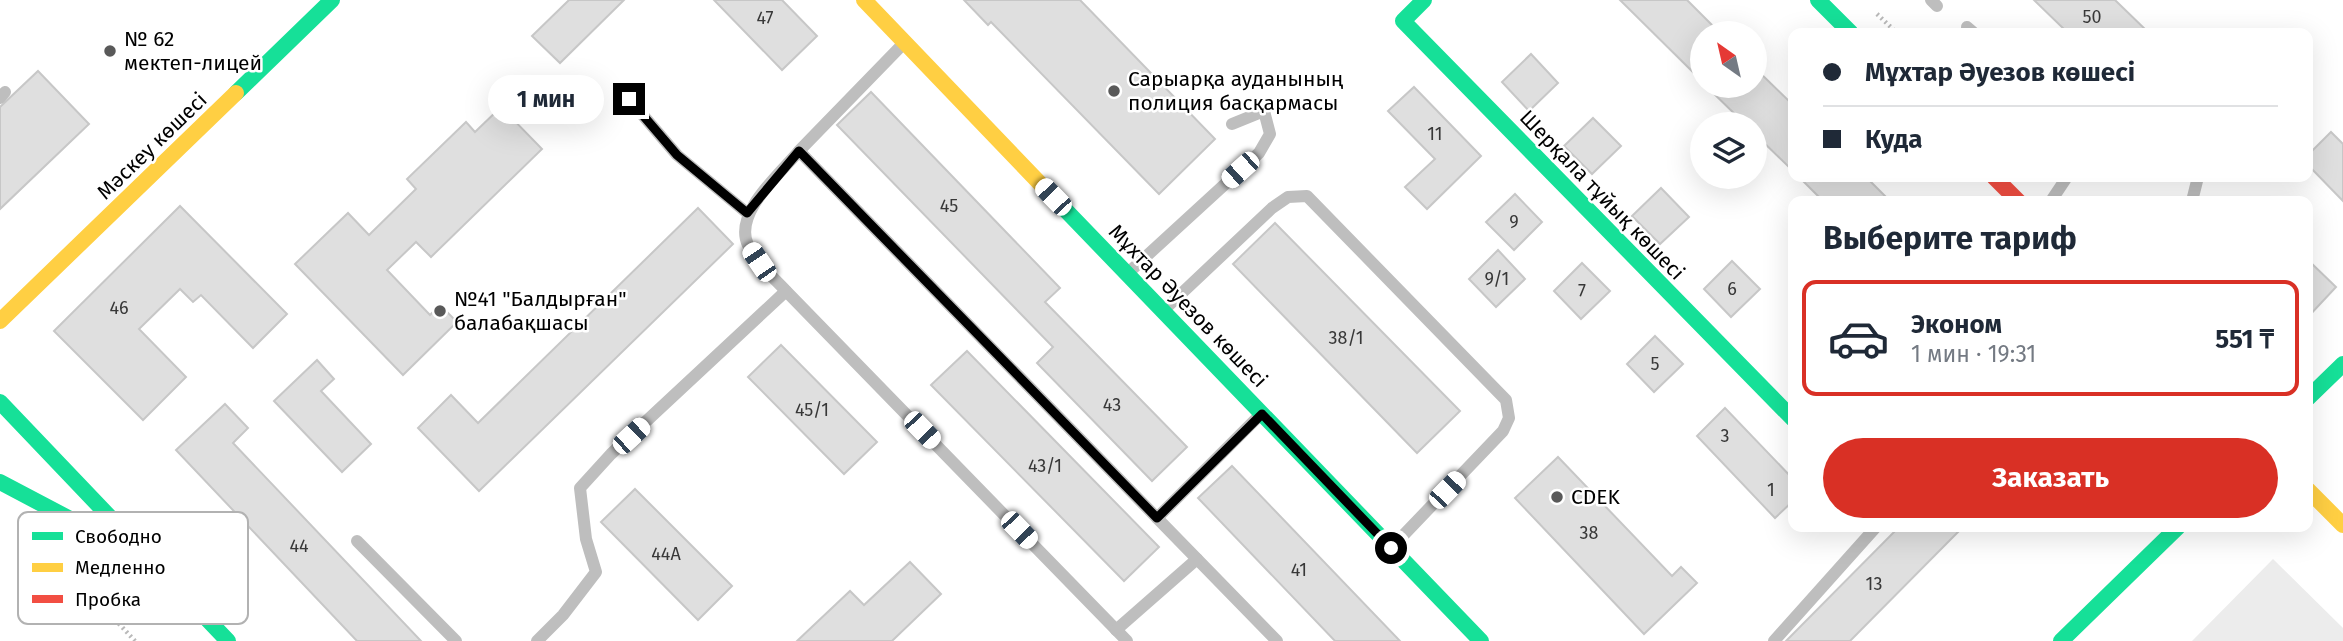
<!DOCTYPE html>
<html lang="ru">
<head>
<meta charset="utf-8">
<style>
	body { margin:0; font-family:"Fira Sans",sans-serif; background:#f6f6f7; color:#1f2937; height:100vh; display:flex; flex-direction:column; font-size:26px; white-space:nowrap }
	* { box-sizing:border-box; margin:0 }
	p { font-size:23px; color:#747a83 }
	.icon { flex:none; width:38px; height:38px; fill:none; stroke:currentColor; stroke-width:2; stroke-linecap:round; stroke-linejoin:round }
	.map { position:relative; flex:1; overflow:hidden }
	.details { position:absolute; left:1788px; top:196px; width:525px; height:336px; display:flex; flex-direction:column; background:#fff; border-radius:14px; box-shadow:0 7px 28px #0002 }
	.details>* { flex:none }
	.hud { position:absolute; left:1788px; top:28px; width:525px; height:154px; border-radius:14px; box-shadow:0 7px 28px #0002; display:grid; align-content:center; height:154px; padding:0 35px; background:#fff }
	.needle { width:46px; rotate:326deg }
	.fabs { position:absolute; left:1690px; top:21px; display:grid; gap:14px }
	.fabs a { display:grid; place-items:center; width:77px; height:77px; border-radius:50%; background:#fff; box-shadow:0 7px 28px #0002; font-size:35px }
	.end { position:absolute; width:32px; height:32px; margin:-16px; border:9px solid #000; background:#fff; box-shadow:0 0 0 4px #fff }
	.from { border-radius:50% }
	.bubble { position:absolute; height:49px; border-radius:24px; background:#fff; box-shadow:0 7px 28px #0002; font-size:23px; font-weight:700; line-height:49px; text-align:center }
	.car { position:absolute; width:21px; height:42px; margin:-21px -10px; border-radius:9px; box-shadow:0 0 5px 2px #0007; background:linear-gradient(#fff 24%,#345 0 40%,#fff 0 76%,#345 0 86%,#fff 0) }
	.hud b { display:flex; align-items:center; gap:24px; height:66px; font-size:26px }
	.hud b+b { border-top:2px solid #e0e1e3 }
	.hud i { width:18px; height:18px; background:#1f2937 }
	ul { padding:0; list-style:none }
	li { display:flex; align-items:center; gap:21px; height:116px; margin:0 14px 10px; padding:0 21px; border:4px solid transparent; border-radius:14px }
	li div { flex:1 }
	li b { display:block; font-size:26px }
	li em { font-style:normal; font-weight:700 }
	li.active { border-color:#d93025 }
	li>.icon { width:63px; height:63px; stroke-width:1.5 }
	h2 { padding:0 35px; font-size:32px; line-height:84px }
	.button { display:flex; gap:14px; margin-top:auto; padding:14px 35px }
	.button a { flex:1; height:80px; border-radius:42px; background:#d93025; color:#fff; font-size:28px; font-weight:700; line-height:80px; text-align:center }
	.map>svg:first-child { display:block }
	.green { fill:#ececec }
	.building { fill:#dfdfdf; stroke:#c7c7c7; stroke-width:2 }
	.lines { fill:none; stroke-linecap:round; stroke-linejoin:round }
	.path { stroke:#b9b9b9; stroke-width:4.5; stroke-dasharray:2 3.5; stroke-linecap:butt }
	.lane { stroke:#bebebe; stroke-width:12 }
	.fast { stroke:#16e098; stroke-width:16 }
	.slow { stroke:#ffcf43; stroke-width:16 }
	.jam { stroke:#f24e42; stroke-width:16 }
	.route { stroke:#000; stroke-width:9 }
	.poi-dot { fill:#595959; stroke:#fff; stroke-width:2.5 }
	.labels { text-anchor:middle; stroke-width:5; stroke-linejoin:round; paint-order:stroke }
	.number-label { font-size:18px; fill:#383838 }
	.poi-label { font-size:21px; fill:#000; stroke:#fff; text-anchor:start }
	.street-label { font-size:21px; fill:#000; stroke:#fff }
	.key { fill:#fff; stroke:#b2b2b2; stroke-width:2 }
	.key-label { font-size:19px; fill:#000 }
</style>
</head>
<body>
<div class="map">
<svg width="2343" height="641" viewBox="0 0 2343 641">
	<rect width="100%" height="100%" fill="#fff"/>
	<path class="green" d="M 2273,559 L 2343,628 L 2343,641 L 2192,641 Z"/>
	<g class="building">
		<path d="M 569,0 L 624,0 L 560,63 L 532,36 Z"/>
		<path d="M 714,0 L 782,0 L 817,36 L 782,70 Z"/>
		<path d="M 964,0 L 1080,0 L 1215,139 L 1159,194 L 991,22 L 988,25 Z"/>
		<path d="M 1620,0 L 1687,0 L 1720,33 L 1703,33 L 1703,82 Z"/>
		<path d="M 2034,0 L 2115,0 L 2149,33 L 2068,33 Z"/>
		<path d="M 1531,54 L 1558,83 L 1529,111 L 1502,82 Z"/>
		<path d="M 1755,68 L 1794,106 L 1794,172 L 1755,134 L 1755,124 L 1745,124 L 1706,86 L 1755,86 Z"/>
		<path d="M 38,71 L 89,124 L 0,209 L 0,107 Z"/>
		<path d="M 1414,87 L 1481,156 L 1427,209 L 1405,187 L 1435,159 L 1388,111 Z"/>
		<path d="M 871,92 L 1060,288 L 1045,302 L 1187,447 L 1152,481 L 1037,363 L 1053,347 L 837,125 Z"/>
		<path d="M 501,107 L 542,149 L 431,257 L 416,242 L 387,270 L 430,315 L 440,305 L 457,322 L 403,375 L 295,264 L 348,213 L 369,235 L 416,189 L 407,179 L 466,122 L 475,132 Z"/>
		<path d="M 1593,118 L 1621,146 L 1592,174 L 1564,146 Z"/>
		<path d="M 2331,132 L 2343,144 L 2343,201 L 2308,165 L 2308,155 Z"/>
		<path d="M 1799,177 L 1866,177 L 1890,201 L 1823,201 Z"/>
		<path d="M 1661,188 L 1689,217 L 1660,244 L 1632,216 Z"/>
		<path d="M 1515,194 L 1542,222 L 1514,250 L 1486,222 Z"/>
		<path d="M 180,206 L 287,314 L 253,348 L 201,295 L 193,302 L 180,289 L 139,329 L 186,377 L 143,420 L 54,331 Z"/>
		<path d="M 698,208 L 733,244 L 479,491 L 418,428 L 451,395 L 478,423 Z"/>
		<path d="M 1275,223 L 1460,411 L 1417,453 L 1233,264 Z"/>
		<path d="M 1498,250 L 1525,279 L 1496,307 L 1469,279 Z"/>
		<path d="M 2308,260 L 2336,287 L 2308,317 Z"/>
		<path d="M 1732,261 L 1760,289 L 1731,317 L 1704,289 Z"/>
		<path d="M 1582,263 L 1610,291 L 1581,319 L 1554,291 Z"/>
		<path d="M 1655,336 L 1683,364 L 1654,392 L 1627,364 Z"/>
		<path d="M 781,345 L 877,442 L 844,474 L 748,377 Z"/>
		<path d="M 967,351 L 1159,547 L 1124,581 L 931,385 Z"/>
		<path d="M 317,360 L 334,379 L 321,391 L 371,444 L 342,472 L 274,401 Z"/>
		<path d="M 225,404 L 248,428 L 233,443 L 421,641 L 357,641 L 176,450 Z"/>
		<path d="M 1725,408 L 1794,480 L 1794,500 L 1775,518 L 1697,436 Z"/>
		<path d="M 1558,457 L 1672,576 L 1681,567 L 1697,583 L 1644,634 L 1515,498 Z"/>
		<path d="M 1232,466 L 1400,641 L 1335,641 L 1198,498 Z"/>
		<path d="M 635,489 L 732,586 L 698,620 L 601,522 Z"/>
		<path d="M 1899,527 L 1963,527 L 1850,641 L 1786,641 Z"/>
		<path d="M 910,562 L 941,594 L 892,641 L 797,641 L 850,591 L 864,605 Z"/>
	</g>
	<g class="lines">
		<g class="path">
			<path d="M 1877,14 L 1897,33"/>
			<path d="M 40,539 L 135,641"/>
		</g>
		<g class="lane">
			<path d="M 1931,0 L 1937,6"/>
			<path d="M 1967,27 L 1974,33"/>
			<path d="M 904,43 L 799,151 L 1277,641"/>
			<path d="M 0,98 L 5,92"/>
			<path d="M 629,99 L 677,155 L 747,213"/>
			<path d="M 799,151 C 780,174 733,213 748,245 C 756,263 773,277 786,291 L 1127,641"/>
			<path d="M 2051,201 L 2067,177"/>
			<path d="M 2192,201 L 2198,177"/>
			<path d="M 1128,273 L 1259,153 L 1270,134 L 1264,111 L 1232,124"/>
			<path d="M 1165,309 L 1272,208 L 1288,197 L 1307,196 L 1506,400 L 1509,418 L 1503,431 L 1394,545"/>
			<path d="M 1157,518 L 1261,414"/>
			<path d="M 357,541 L 456,641"/>
			<path d="M 1116,630 L 1197,559"/>
			<path d="M 537,641 L 563,615 L 596,572 L 586,539 L 580,488 L 611,454 L 786,291"/>
			<path d="M 1774,641 L 1876,527"/>
		</g>
		<g class="fast">
			<path d="M 1424,0 L 1403,21 L 1794,420"/>
			<path d="M 1818,0 L 1851,33"/>
			<path d="M 236,93 L 332,0"/>
			<path d="M 1052,196 L 1481,641"/>
			<path d="M 2308,398 L 2343,364"/>
			<path d="M 0,402 L 228,641"/>
			<path d="M 0,482 L 127,549"/>
			<path d="M 2061,641 L 2178,527"/>
		</g>
		<g class="slow">
			<path d="M 864,0 L 1052,196"/>
			<path d="M 0,321 L 236,93"/>
			<path d="M 2308,490 L 2343,525"/>
		</g>
		<path class="jam" d="M 1994,177 L 2018,201"/>
	</g>
	<g class="lines">
		<path class="route" d="M 629,99 L 677,155 L 747,213 L 799,151 L 1157,518 L 1262,414 L 1391,548"/>
	</g>
	<g class="poi-dot">
		<circle cx="110" cy="51" r="7"/>
		<circle cx="1114" cy="91" r="7"/>
		<circle cx="440" cy="311" r="7"/>
		<circle cx="1557" cy="497" r="7"/>
	</g>
	<g class="labels">
		<g class="number-label">
			<text x="2092" y="23">50</text>
			<text x="765" y="24">47</text>
			<text x="1435" y="140">11</text>
			<text x="949" y="212">45</text>
			<text x="1514" y="228">9</text>
			<text x="1497" y="285">9/1</text>
			<text x="1732" y="295">6</text>
			<text x="1582" y="297">7</text>
			<text x="119" y="314">46</text>
			<text x="1346" y="344">38/1</text>
			<text x="1655" y="370">5</text>
			<text x="1112" y="411">43</text>
			<text x="812" y="416">45/1</text>
			<text x="1725" y="442">3</text>
			<text x="1045" y="472">43/1</text>
			<text x="1771" y="496">1</text>
			<text x="1589" y="539">38</text>
			<text x="299" y="552">44</text>
			<text x="666" y="560">44А</text>
			<text x="1299" y="576">41</text>
			<text x="1874" y="590">13</text>
		</g>
		<g class="poi-label">
			<text x="124" y="46">№ 62<tspan x="124" dy="24">мектеп-лицей</tspan></text>
			<text x="1128" y="86">Сарыарқа ауданының<tspan x="1128" dy="24">полиция басқармасы</tspan></text>
			<text x="454" y="306">№41 "Балдырған"<tspan x="454" dy="24">балабақшасы</tspan></text>
			<text x="1571" y="504">CDEK</text>
		</g>
		<g class="street-label">
			<text transform="translate(152 146) rotate(-44)" y="7">Мәскеу көшесі</text>
			<text transform="translate(1602 195) rotate(46)" y="7">Шерқала тұйық көшесі</text>
			<text transform="translate(1188 306) rotate(46)" y="7">Мұхтар Әуезов көшесі</text>
		</g>
	</g>
	<rect x="18" y="512" width="230" height="112" rx="10" class="key"/>
	<rect x="32" y="532" width="31" height="8" fill="#16e098"/>
	<rect x="32" y="563" width="31" height="9" fill="#ffcf43"/>
	<rect x="32" y="595" width="31" height="8" fill="#f24e42"/>
	<g class="key-label">
		<text x="75" y="543">Свободно</text>
		<text x="75" y="574">Медленно</text>
		<text x="75" y="606">Пробка</text>
	</g>
</svg>
<div class="fabs">
<a><svg class="needle" viewBox="-14 -14 28 28"><path d="M0-13l5 13h-10z" fill="#e53935"/><path d="M0 13l5-13h-10z" fill="#747a83"/></svg></a>
<a><svg class="icon" aria-label="layers" viewBox="0 0 24 24"><path d="M12 4l9 5-9 5-9-5zM3 14l9 5 9-5"/></svg></a>
</div>
<i class="end from" style="left:1391px;top:548px"></i>
<i class="end" style="left:629px;top:99px"></i>
<div class="bubble" style="left:488px;top:75px;width:116px">1 мин</div>
<i class="car" style="left:1240px;top:170px;rotate:228deg"></i>
<i class="car" style="left:1053px;top:197px;rotate:316deg"></i>
<i class="car" style="left:759px;top:262px;rotate:326deg"></i>
<i class="car" style="left:922px;top:430px;rotate:136deg"></i>
<i class="car" style="left:631px;top:436px;rotate:47deg"></i>
<i class="car" style="left:1447px;top:490px;rotate:44deg"></i>
<i class="car" style="left:1019px;top:530px;rotate:136deg"></i>
<div class="hud">
<b><i class="from"></i>Мұхтар Әуезов көшесі</b>
<b><i></i>Куда</b>
</div>
<section class="details">
<h2>Выберите тариф</h2>
<ul>
<li class="active"><svg class="icon" aria-label="car" viewBox="0 0 24 24"><path d="M5 17H2v-5l4-1 3-4h7l3 4 3 1v5h-3M9 17h6M6 11h13"/><circle cx="7" cy="17" r="2"/><circle cx="17" cy="17" r="2"/></svg><div><b>Эконом</b><p>1 мин · 19:31</p></div><em>551 ₸</em></li>
</ul>
<div class="button"><a>Заказать</a></div>
</section>
</div>
</body>
</html>
